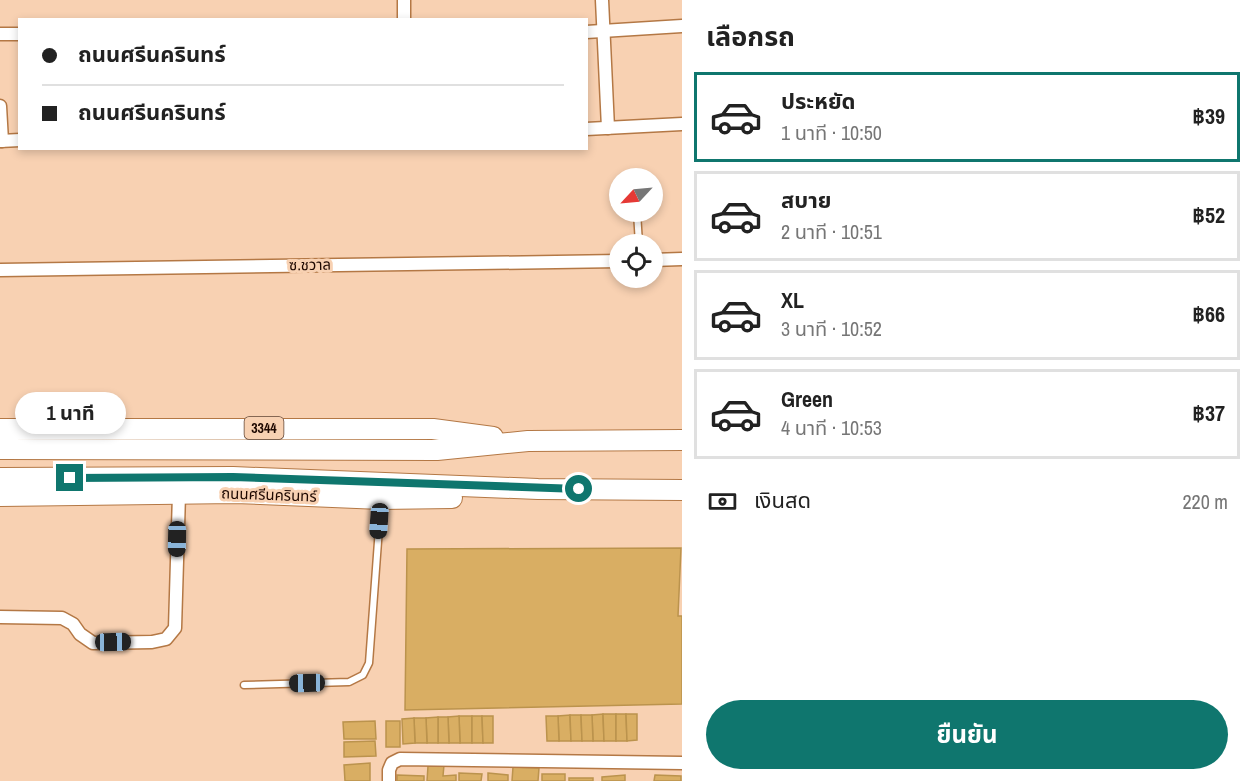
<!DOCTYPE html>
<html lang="th">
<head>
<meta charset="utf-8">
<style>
	body { margin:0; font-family:"Archivo Narrow","Noto Sans Thai",sans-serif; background:#f6f6f6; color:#222; height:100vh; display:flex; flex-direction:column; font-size:22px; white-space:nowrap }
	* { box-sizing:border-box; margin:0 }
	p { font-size:20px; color:#767676 }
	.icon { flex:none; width:33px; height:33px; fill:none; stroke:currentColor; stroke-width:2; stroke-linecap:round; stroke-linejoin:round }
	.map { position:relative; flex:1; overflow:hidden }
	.side { display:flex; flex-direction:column; background:#fff; width:570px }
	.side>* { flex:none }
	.banner { position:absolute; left:18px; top:18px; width:570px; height:132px; border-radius:0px; box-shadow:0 3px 9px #0003; display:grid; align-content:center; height:132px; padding:0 24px; background:#fff }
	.needle { width:39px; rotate:244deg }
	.buttons { position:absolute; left:609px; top:168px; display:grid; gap:12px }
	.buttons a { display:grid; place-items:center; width:54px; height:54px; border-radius:50%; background:#fff; box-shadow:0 3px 9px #0003; font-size:30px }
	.end { position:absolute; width:27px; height:27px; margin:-14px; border:8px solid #0f766e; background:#fff; box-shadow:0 0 0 3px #fff }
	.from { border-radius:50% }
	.bubble { position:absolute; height:42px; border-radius:21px; background:#fff; box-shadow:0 3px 9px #0003; font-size:20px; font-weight:700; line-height:42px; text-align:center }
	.car { position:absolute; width:18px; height:36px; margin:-18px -9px; border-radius:8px; box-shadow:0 0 4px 2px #0007; background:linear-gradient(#222 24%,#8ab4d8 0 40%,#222 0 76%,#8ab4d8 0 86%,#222 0) }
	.banner b { display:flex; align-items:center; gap:21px; height:57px; font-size:22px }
	.banner b+b { border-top:2px solid #e0e0e0 }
	.banner i { width:15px; height:15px; background:#222 }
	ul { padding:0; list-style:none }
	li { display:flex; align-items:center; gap:18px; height:90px; margin:0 12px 9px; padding:0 12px; border:3px solid #e0e0e0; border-radius:0px }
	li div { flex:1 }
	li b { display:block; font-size:22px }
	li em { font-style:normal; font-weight:700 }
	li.on { border-color:#0f766e }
	li>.icon { width:54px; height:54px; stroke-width:1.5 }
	h2 { padding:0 24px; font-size:27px; line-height:72px }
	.pay { display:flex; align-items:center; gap:15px; height:66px; padding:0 24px; font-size:22px }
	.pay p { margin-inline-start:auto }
	.action { display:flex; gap:12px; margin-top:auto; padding:12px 24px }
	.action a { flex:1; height:69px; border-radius:36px; background:#0f766e; color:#fff; font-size:24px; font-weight:700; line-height:69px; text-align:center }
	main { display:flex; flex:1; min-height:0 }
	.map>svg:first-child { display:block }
	.building { fill:#d9ae63; stroke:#bb934d; stroke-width:1.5 }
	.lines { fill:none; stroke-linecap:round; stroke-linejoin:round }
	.service-casing { stroke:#b47845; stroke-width:9 }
	.minor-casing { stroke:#b47845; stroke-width:15 }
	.primary-casing { stroke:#b47845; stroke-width:22 }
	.service { stroke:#fff; stroke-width:6 }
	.minor { stroke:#fff; stroke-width:12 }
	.primary { stroke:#fff; stroke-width:20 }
	.route { stroke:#0f766e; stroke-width:8 }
	.labels { text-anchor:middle; stroke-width:6; stroke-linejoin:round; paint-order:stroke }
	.shield { fill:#f8d1b2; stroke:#5f4435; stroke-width:1.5 }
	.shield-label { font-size:14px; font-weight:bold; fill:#1e0800 }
	.street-label { font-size:15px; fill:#1e0800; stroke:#f8d1b2 }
</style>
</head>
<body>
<main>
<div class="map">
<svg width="682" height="781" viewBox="0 0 682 781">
	<rect width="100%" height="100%" fill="#f8d1b2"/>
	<g class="building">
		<path d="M 681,548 L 678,616 L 682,616 L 682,704 L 405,710 L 407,549 Z"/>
		<path d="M 603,714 L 604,741 L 593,741 L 592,715 Z"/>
		<path d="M 603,714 L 616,714 L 616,741 L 604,741 Z"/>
		<path d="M 616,714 L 626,714 L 627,741 L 616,741 Z"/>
		<path d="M 626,714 L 637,714 L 637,740 L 627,741 Z"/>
		<path d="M 570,715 L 571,741 L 559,741 L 558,716 Z"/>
		<path d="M 570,715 L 581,715 L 582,741 L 571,741 Z"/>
		<path d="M 581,715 L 592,715 L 593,741 L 582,741 Z"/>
		<path d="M 459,716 L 472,716 L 472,743 L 460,743 Z"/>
		<path d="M 459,716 L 460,743 L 449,743 L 448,717 Z"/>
		<path d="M 472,716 L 482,716 L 483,743 L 472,743 Z"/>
		<path d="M 482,716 L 493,716 L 493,743 L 483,743 Z"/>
		<path d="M 546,716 L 558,716 L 559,741 L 547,741 Z"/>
		<path d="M 438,717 L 448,717 L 449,743 L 438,743 Z"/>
		<path d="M 438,717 L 438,743 L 427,743 L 426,718 Z"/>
		<path d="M 414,718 L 426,718 L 427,743 L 415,743 Z"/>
		<path d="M 414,718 L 415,743 L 403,744 L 402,719 Z"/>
		<path d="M 375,721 L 376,739 L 344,739 L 343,722 Z"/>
		<rect x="386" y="721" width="14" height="26"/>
		<path d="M 375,741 L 376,756 L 344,757 L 344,742 Z"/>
		<path d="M 370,763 L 370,781 L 345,781 L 344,765 Z"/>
		<path d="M 444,765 L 443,776 L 456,775 L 456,781 L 427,781 L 428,766 Z"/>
		<path d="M 513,767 L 539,768 L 538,781 L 512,781 Z"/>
		<path d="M 459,773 L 482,774 L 481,781 L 459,781 Z"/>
		<path d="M 488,773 L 508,775 L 508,781 L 488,781 Z"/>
		<rect x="542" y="774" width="23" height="7"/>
		<path d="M 397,775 L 424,776 L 424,781 L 397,781 Z"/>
		<path d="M 625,775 L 625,781 L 602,781 L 602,777 Z"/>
		<path d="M 655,775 L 681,776 L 681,781 L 654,781 Z"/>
		<rect x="569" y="778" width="24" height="3"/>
	</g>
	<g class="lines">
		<g class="service-casing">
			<g id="service">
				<path d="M 637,212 L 639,244"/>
				<path d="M 244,685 L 349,682 L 363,675 L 369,663 L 381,501"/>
			</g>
		</g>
		<g class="minor-casing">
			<g id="minor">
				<path d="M 404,0 L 404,20"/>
				<path d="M 602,0 L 608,128"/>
				<path d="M 586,32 L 682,26"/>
				<path d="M 0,34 L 20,34"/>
				<path d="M 0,106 L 2,141"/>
				<path d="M 586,129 L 682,124"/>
				<path d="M 0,141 L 20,140"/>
				<path d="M 652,260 L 682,259"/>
				<path d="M 0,270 L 620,261"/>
				<path d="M 0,617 L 62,618 L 73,624 L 80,634 L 93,643 L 152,642 L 166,639 L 175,628 L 179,494"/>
				<path d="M 389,781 L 389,770 L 392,763 L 400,759 L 682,763"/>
			</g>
		</g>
		<g class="primary-casing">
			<g id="primary">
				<path d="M 0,429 L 433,429 L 493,437"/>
				<path d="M 0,449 L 437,450 L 528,441 L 682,440"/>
				<path d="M 0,478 L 233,477 L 538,489 L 682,490"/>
				<path d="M 0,496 L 235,493 L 381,499 L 452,498"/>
			</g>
		</g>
		<use href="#service" class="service"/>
		<use href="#minor" class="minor"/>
		<use href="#primary" class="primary"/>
	</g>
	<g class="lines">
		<path class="route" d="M 70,478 L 233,477 L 579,489"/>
	</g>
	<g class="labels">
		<rect class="shield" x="244.5" y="417" width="39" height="22" rx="4.5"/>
		<g class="shield-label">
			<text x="264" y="433">3344</text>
		</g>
		<g class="street-label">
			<text transform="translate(310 265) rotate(-1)" y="5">ซ.ชวาล</text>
			<text transform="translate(269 495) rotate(2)" y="5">ถนนศรีนครินทร์</text>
		</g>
	</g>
</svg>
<div class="buttons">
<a><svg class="needle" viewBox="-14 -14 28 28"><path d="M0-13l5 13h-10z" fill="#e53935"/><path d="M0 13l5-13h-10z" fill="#767676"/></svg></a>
<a><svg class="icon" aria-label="locate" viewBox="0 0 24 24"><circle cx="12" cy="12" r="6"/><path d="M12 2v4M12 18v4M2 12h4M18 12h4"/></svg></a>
</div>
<i class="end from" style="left:579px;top:489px"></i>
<i class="end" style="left:70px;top:478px"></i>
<div class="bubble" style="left:15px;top:392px;width:111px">1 นาที</div>
<i class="car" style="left:379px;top:521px;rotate:184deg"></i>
<i class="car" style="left:177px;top:539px;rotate:181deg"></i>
<i class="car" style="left:113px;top:642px;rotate:89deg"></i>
<i class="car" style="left:307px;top:683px;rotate:269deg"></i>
<div class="banner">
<b><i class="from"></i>ถนนศรีนครินทร์</b>
<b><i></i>ถนนศรีนครินทร์</b>
</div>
</div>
<section class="side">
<h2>เลือกรถ</h2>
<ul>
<li class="on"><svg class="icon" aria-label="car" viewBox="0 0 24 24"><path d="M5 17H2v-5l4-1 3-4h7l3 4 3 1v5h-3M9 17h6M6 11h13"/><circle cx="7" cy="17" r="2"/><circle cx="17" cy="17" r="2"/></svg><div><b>ประหยัด</b><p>1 นาที · 10:50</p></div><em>฿39</em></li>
<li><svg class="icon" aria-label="car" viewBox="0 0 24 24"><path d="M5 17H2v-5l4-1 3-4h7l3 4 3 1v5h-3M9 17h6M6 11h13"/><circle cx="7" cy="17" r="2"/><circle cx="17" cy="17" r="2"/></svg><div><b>สบาย</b><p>2 นาที · 10:51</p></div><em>฿52</em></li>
<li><svg class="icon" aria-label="car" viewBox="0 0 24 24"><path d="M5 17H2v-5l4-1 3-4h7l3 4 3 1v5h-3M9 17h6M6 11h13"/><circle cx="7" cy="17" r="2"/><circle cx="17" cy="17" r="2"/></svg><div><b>XL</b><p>3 นาที · 10:52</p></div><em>฿66</em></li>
<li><svg class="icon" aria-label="car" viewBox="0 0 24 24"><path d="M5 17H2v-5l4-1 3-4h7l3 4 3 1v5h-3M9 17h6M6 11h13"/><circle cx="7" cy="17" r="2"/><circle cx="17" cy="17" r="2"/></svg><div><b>Green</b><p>4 นาที · 10:53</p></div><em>฿37</em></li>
</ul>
<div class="pay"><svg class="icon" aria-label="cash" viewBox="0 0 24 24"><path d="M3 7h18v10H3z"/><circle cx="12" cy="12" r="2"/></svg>เงินสด<p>220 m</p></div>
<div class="action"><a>ยืนยัน</a></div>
</section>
</main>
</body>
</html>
